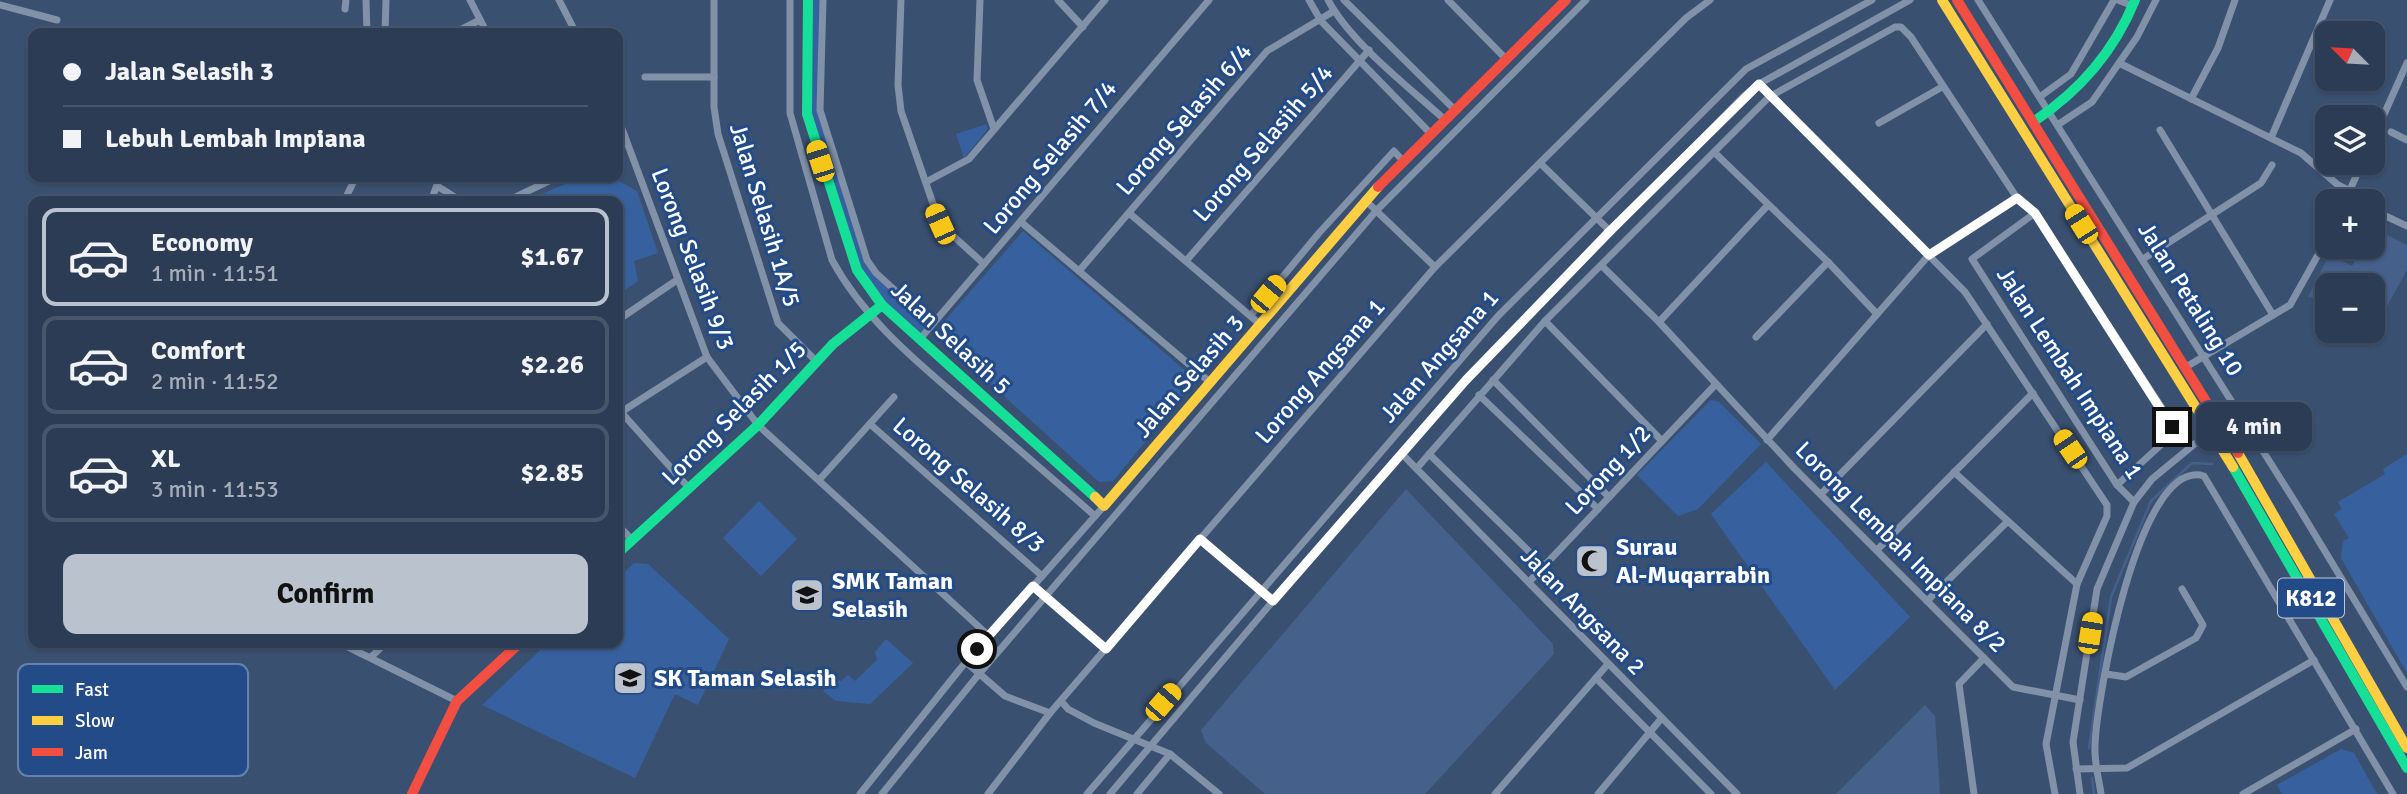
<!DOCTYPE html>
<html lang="en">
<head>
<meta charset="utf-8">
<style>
	body { margin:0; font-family:Signika,sans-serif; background:#34435b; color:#f1f3f6; height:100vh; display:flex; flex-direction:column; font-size:26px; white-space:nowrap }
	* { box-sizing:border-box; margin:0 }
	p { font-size:23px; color:#a6adb9 }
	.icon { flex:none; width:38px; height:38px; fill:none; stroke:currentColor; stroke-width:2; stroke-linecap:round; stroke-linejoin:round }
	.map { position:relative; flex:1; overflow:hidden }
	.drawer { position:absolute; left:28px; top:196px; width:595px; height:452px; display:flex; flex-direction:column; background:#2c3c55; border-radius:14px; box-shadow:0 2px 5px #0004,0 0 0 2px #48566c }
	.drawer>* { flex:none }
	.banner { position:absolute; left:28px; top:28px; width:595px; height:154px; border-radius:14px; box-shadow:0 2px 5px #0004,0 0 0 2px #48566c; display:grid; align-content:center; height:154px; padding:0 35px; background:#2c3c55 }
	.needle { width:46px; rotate:294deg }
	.tools { position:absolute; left:2315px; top:21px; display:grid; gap:14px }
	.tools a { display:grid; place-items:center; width:70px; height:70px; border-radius:14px; background:#2c3c55; box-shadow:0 2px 5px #0004,0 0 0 2px #48566c; font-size:35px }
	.end { position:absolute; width:32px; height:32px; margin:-16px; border:9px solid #fff; background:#111; box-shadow:0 0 0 4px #111 }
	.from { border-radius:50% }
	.bubble { position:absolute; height:49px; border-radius:14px; background:#2c3c55; box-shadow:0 2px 5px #0004,0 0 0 2px #48566c; font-size:23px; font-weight:700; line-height:49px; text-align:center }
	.car { position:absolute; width:21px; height:42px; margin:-21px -10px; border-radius:9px; box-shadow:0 0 5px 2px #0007; background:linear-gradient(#f5c518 24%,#345 0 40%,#f5c518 0 76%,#345 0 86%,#f5c518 0) }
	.banner b { display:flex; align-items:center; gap:24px; height:66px; font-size:26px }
	.banner b+b { border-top:2px solid #48566c }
	.banner i { width:18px; height:18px; background:#f1f3f6 }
	ul { padding:12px 0 0; list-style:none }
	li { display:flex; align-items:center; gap:21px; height:98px; margin:0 14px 10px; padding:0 21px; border:4px solid #48566c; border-radius:14px }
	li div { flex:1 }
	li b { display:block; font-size:26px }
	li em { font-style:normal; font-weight:700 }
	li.on { border-color:#bac2cd }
	li>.icon { width:63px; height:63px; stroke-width:1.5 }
	.primary-button { display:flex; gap:14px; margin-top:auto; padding:14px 35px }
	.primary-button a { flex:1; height:80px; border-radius:14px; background:#bac2cd; color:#111; font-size:28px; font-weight:700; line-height:80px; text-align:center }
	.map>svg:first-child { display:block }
	.green { fill:#37619e }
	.water { fill:#44608b }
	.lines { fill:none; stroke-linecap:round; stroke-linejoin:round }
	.stream { stroke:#44608b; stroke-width:2.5 }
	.street { stroke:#8191a7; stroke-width:7 }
	.fast { stroke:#16e098; stroke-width:10 }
	.slow { stroke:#ffcf43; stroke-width:10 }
	.jam { stroke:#f24e42; stroke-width:10 }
	.route { stroke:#fff; stroke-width:9 }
	.labels { text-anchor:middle; stroke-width:6; stroke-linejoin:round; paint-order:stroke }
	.shield { fill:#234b88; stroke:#bdc9db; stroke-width:2 }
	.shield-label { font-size:23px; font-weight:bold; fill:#fff }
	.street-label { font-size:24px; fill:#fff; stroke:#234b88 }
	.poi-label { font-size:24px; font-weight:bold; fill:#fff; stroke:#234b88; text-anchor:start }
	.key { fill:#234b88; stroke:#6581ac; stroke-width:2 }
	.key-label { font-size:19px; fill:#fff }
</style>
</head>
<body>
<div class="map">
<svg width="2407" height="794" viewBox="0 0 2407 794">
	<rect width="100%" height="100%" fill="#3a5071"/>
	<g class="green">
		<path d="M 808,0 L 823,0 L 820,110 L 867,260 L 932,324 L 920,339 L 867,285 L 807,114 Z"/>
		<path d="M 987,124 L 987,130 L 964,158 L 956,134 Z"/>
		<path d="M 582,177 L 611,177 L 637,191 L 658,253 L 634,261 L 638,281 L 618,295 L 618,201 L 525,201 Z"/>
		<path d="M 1023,231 L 1196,380 L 1113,481 L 1099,482 L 934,333 Z"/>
		<path d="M 1711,400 L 1719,402 L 1761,444 L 1698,509 L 1678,516 L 1637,475 Z"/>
		<path d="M 2407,454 L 2407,673 L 2341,558 L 2343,541 L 2349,538 L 2334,514 L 2342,509 L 2338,502 L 2385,474 L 2383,469 Z"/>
		<path d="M 1766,462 L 1910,617 L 1835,690 L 1711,514 Z"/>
		<path d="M 759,501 L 797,539 L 761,576 L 723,538 Z"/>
		<path d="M 634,563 L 648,564 L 729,639 L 698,705 L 675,694 L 635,778 L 482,705 L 549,642 L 618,642 L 618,578 Z"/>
		<path d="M 886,639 L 913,663 L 870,704 L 836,701 L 823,691 L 836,680 L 841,681 L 848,675 L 855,681 L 877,660 L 875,652 Z"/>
		<path d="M 2341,749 L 2354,753 L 2377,794 L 2282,794 L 2277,785 Z"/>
	</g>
	<g class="water">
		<path d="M 2373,228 L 2407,245 L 2407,270 L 2387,306 L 2373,305 L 2373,285 L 2328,285 L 2327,300 L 2308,297 L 2329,255 L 2352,266 L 2362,247 L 2373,247 Z"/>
		<path d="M 1406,489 L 1553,644 L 1554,654 L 1425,794 L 1265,794 L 1206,743 L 1201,730 Z"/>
		<path d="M 1925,705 L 1935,716 L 1940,794 L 1836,794 Z"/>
	</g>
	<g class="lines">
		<g class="stream">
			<path d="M 2089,748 L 2111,597 L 2151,501 L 2192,463 L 2212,464"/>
			<path d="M 2092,778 L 2094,794"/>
		</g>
		<g class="street">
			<path d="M 366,0 L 367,33"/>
			<path d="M 470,0 L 487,33"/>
			<path d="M 559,0 L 576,33"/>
			<path d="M 714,0 L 714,107 L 718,134 L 778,323 L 817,362"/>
			<path d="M 790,0 L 790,113 L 832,260 C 864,319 916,361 966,404 C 1009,441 1052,478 1095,516"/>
			<path d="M 823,0 L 820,110 L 867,260 L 876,273 L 932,324"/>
			<path d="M 901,0 L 898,85 L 901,111 L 940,224 L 984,264"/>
			<path d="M 980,0 L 977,80 L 994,129"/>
			<path d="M 1058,0 L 1083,27"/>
			<path d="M 1309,0 L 1321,21 L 1431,134"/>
			<path d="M 1328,0 C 1352,44 1408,86 1445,120"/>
			<path d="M 1344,0 L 1455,110"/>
			<path d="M 1448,0 L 1506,59"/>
			<path d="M 1978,0 L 2297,505 L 2407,687"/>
			<path d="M 2118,0 L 2133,6"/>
			<path d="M 0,5 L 57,20"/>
			<path d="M 345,9 L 346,0"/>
			<path d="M 385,33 L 386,0"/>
			<path d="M 454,33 L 480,20"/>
			<path d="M 2119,63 L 2301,153 L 2338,185 L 2350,191"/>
			<path d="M 645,77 L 714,77"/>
			<path d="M 1759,84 L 1965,292 L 2107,505 L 2107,516 L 2077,584 L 2046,744 L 2055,794"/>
			<path d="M 2041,96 L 2071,74 L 2114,0"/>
			<path d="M 2191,99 L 2218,48 L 2235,0"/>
			<path d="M 618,118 L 707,357 L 758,425 L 989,636"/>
			<path d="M 1879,123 L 1942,87"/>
			<path d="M 2059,124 L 2092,102 L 2137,37 L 2156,0"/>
			<path d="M 2160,130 L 2273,315"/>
			<path d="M 2391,132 L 2407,140"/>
			<path d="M 2271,138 L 2330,0"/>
			<path d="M 2373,139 L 2407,63"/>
			<path d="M 1715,153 L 1828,262 L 1877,314"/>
			<path d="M 1542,165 L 1610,231"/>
			<path d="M 926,182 L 969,159 L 1105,0"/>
			<path d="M 437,186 L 461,201"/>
			<path d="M 1365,200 L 1435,267"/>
			<path d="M 344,201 L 356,177"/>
			<path d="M 431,201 L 440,177"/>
			<path d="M 507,201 L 557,177"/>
			<path d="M 2345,201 L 2362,163"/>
			<path d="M 2373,210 L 2407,226"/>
			<path d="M 1129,213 L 1261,325"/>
			<path d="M 2035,213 L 1972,259 L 2117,485 L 2134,502"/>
			<path d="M 1021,222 L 1211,383"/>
			<path d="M 2143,259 L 2261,183 L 2272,165"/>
			<path d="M 1186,261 L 1369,50"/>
			<path d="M 1603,267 L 1659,322 L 1794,468 L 2013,687 L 2080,700"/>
			<path d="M 1079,271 L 1267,51 L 1334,11"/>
			<path d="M 1251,315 L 1319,233 L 1394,151 L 1404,162"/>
			<path d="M 618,320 L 677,280"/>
			<path d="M 1545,321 L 1662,441"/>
			<path d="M 1659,322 L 1768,205"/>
			<path d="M 1756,337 L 1828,262"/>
			<path d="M 920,339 L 1209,0"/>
			<path d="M 2186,367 L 2290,305 L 2328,237"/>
			<path d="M 1493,380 L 1609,497"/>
			<path d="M 1479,395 L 1598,509"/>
			<path d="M 621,412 L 689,488"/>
			<path d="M 618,414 L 707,357"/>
			<path d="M 870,424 L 1042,576"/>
			<path d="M 1767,440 L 1929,255 L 2017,198"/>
			<path d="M 1402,454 L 1737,794"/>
			<path d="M 1429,454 L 1544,566"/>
			<path d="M 1417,468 L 1545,321 L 1769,97 L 1895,27 L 1901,27 L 1911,37 L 2017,198 L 2035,213 L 2171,422 L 2164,442 L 2117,485"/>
			<path d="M 1954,472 L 2077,584"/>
			<path d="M 819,480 L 894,397"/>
			<path d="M 1821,494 L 1987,324"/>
			<path d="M 618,525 L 632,540"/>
			<path d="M 1201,539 L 1273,601"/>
			<path d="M 1877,550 L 2033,393"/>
			<path d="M 1529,582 L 1715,385"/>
			<path d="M 1033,586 L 1106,648"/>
			<path d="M 1927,601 L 2007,522"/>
			<path d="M 338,642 L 457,701"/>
			<path d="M 371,657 L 387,642"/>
			<path d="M 966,662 L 1005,696 L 1050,713"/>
			<path d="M 2106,674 L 2126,677 L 2196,638 L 2203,625 L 2182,589"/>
			<path d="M 1596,678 L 1711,794"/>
			<path d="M 1061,701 L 1068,709 L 1094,723 L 1170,754 L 1219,794"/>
			<path d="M 2076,769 L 2127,768 L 2314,660"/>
			<path d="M 860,794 L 960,669 L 1104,506"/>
			<path d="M 882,794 L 979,674 L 1376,211 L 1586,0"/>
			<path d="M 988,794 L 1050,713 L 1435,267 L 1686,18 L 1710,0"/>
			<path d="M 1087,794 L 1498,316 L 1746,69 L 1872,0"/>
			<path d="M 1110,794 L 1273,601 L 1466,380 L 1744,96 L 1759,84 L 1910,0"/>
			<path d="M 1137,794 L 1170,754"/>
			<path d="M 1495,794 L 1608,664"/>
			<path d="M 1598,794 L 1661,719"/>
			<path d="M 1974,794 L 1959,684 L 1984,658"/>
			<path d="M 2080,794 L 2073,742 L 2097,589 L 2134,502 L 2152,479 L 2209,432"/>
			<path d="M 2101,794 C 2099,779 2094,762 2095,746 C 2096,702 2138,456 2204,476 L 2393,794"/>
			<path d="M 2243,794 L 2356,729"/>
		</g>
		<g class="fast">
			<path d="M 808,0 L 807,114 L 857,270 L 882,305 L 1095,497"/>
			<path d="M 2033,122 C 2080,91 2114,52 2135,0"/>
			<path d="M 2233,467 L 2407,768"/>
			<path d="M 618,553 L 758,425 L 833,344 L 882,305"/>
		</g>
		<g class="slow">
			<path d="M 1942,0 L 2233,467"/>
			<path d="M 2238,453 L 2407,748"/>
			<path d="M 1095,497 L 1104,506 L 1378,187"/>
		</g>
		<g class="jam">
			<path d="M 1957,0 L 2238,453"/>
			<path d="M 1378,187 L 1566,0"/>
			<path d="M 412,794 L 457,701 L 521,642"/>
		</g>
	</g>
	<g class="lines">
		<path class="route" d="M 977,649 L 1033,586 L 1106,649 L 1200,539 L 1273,601 L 1466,380 L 1610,231 L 1759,84 L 1929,255 L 2017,198 L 2035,213 L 2172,427"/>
	</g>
	<defs>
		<g id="mosque-square" transform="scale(1.75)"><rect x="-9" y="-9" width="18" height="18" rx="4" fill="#bac2cd" stroke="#234b88"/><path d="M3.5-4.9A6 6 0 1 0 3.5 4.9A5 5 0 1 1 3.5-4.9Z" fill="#111"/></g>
		<g id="school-square" transform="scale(1.75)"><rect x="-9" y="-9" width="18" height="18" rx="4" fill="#bac2cd" stroke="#234b88"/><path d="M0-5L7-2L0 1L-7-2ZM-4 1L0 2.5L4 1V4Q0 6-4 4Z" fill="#111"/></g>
	</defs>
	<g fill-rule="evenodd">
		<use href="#mosque-square" x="1592" y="561"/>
		<use href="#school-square" x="807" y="595"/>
		<use href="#school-square" x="630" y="678"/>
	</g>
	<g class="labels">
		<rect class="shield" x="2278" y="578.5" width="66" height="39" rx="5"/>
		<g class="shield-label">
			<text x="2311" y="606">K812</text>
		</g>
		<g class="street-label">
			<text transform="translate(1184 119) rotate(-49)" y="8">Lorong Selasih 6/4</text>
			<text transform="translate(1263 143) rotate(-49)" y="8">Lorong Selasiih 5/4</text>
			<text transform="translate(1050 157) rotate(-50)" y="8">Lorong Selasih 7/4</text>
			<text transform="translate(765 215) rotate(73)" y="8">Jalan Selasih 1A/5</text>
			<text transform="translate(693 259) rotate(69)" y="8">Lorong Selasih 9/3</text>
			<text transform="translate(2191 299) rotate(58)" y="8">Jalan Petaling 10</text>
			<text transform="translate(951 338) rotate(43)" y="8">Jalan Selasih 5</text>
			<text transform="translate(1439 356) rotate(-49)" y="8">Jalan Angsana 1</text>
			<text transform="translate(1320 371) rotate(-49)" y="8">Lorong Angsana 1</text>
			<text transform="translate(2070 373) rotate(57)" y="8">Jalan Lembah Impiana 1</text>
			<text transform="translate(1189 376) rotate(-49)" y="8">Jalan Selasih 3</text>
			<text transform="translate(734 413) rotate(-45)" y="8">Lorong Selasih 1/5</text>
			<text transform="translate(1608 470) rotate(-47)" y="8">Lorong 1/2</text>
			<text transform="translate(969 485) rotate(41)" y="8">Lorong Selasih 8/3</text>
			<text transform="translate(1901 547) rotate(45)" y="8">Lorong Lembah Impiana 8/2</text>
			<text transform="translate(1583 611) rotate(46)" y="8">Jalan Angsana 2</text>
		</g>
		<g class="poi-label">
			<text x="1616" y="555">Surau<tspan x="1616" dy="28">Al-Muqarrabin</tspan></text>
			<text x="832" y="589">SMK Taman<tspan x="832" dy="28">Selasih</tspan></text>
			<text x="654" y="686">SK Taman Selasih</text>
		</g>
	</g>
	<rect x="18" y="664" width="230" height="112" rx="10" class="key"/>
	<rect x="32" y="685" width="31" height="8" fill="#16e098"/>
	<rect x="32" y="716" width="31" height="9" fill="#ffcf43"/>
	<rect x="32" y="748" width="31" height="8" fill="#f24e42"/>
	<g class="key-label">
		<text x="75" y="696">Fast</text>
		<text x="75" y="727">Slow</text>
		<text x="75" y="759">Jam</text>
	</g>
</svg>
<div class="tools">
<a><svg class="needle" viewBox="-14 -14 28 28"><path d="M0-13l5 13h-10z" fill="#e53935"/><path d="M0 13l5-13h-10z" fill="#a6adb9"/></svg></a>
<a><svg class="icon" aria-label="layers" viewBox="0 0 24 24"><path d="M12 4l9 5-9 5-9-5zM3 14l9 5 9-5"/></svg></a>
<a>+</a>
<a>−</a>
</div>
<i class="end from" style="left:977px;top:649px"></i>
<i class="end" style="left:2172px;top:427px"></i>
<div class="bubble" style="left:2196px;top:402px;width:116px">4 min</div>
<i class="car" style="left:820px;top:161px;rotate:342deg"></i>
<i class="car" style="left:940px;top:224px;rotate:336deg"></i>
<i class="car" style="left:2081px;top:224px;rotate:328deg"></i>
<i class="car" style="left:1268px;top:294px;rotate:40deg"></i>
<i class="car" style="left:2070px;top:449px;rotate:326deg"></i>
<i class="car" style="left:2090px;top:633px;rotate:9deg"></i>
<i class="car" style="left:1163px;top:702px;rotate:41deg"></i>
<div class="banner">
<b><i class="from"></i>Jalan Selasih 3</b>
<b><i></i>Lebuh Lembah Impiana</b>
</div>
<section class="drawer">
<ul>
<li class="on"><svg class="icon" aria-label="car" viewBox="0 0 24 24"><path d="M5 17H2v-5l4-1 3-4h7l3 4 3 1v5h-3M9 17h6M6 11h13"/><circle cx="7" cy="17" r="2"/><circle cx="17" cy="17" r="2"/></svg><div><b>Economy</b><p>1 min · 11:51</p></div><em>$1.67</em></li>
<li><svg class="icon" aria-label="car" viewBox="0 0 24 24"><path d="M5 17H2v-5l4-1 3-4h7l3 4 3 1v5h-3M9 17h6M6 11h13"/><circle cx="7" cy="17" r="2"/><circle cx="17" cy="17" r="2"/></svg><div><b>Comfort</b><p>2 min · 11:52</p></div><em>$2.26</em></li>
<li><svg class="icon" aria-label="car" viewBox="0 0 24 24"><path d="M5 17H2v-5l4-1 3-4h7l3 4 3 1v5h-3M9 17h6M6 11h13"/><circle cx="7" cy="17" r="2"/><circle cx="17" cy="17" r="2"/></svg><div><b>XL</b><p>3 min · 11:53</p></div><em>$2.85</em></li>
</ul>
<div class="primary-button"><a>Confirm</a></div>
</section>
</div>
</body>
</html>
